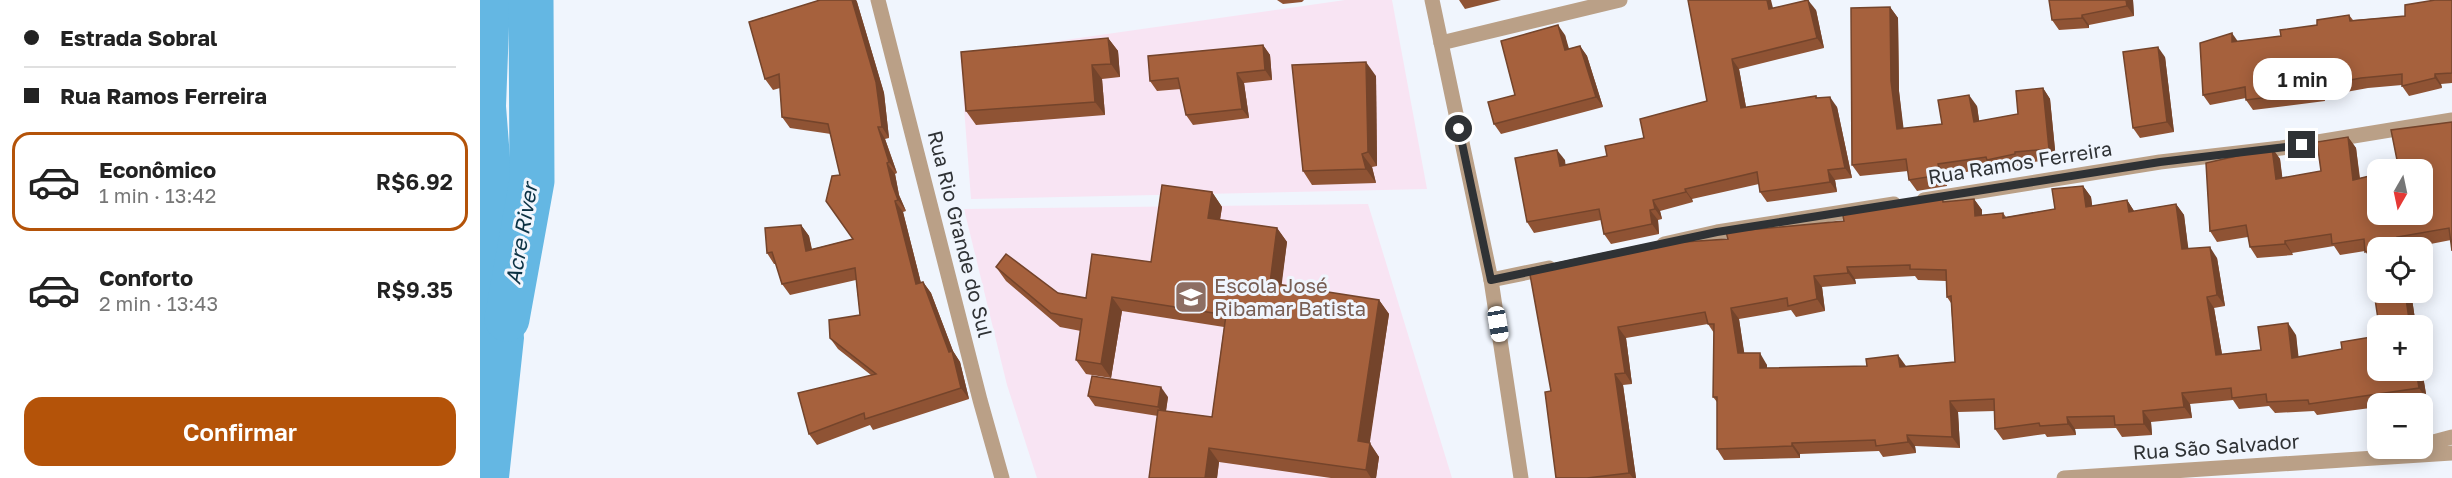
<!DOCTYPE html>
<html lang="pt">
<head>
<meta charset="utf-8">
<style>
	body { margin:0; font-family:"Golos Text",sans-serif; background:#f2f2f2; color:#222; height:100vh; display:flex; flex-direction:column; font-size:22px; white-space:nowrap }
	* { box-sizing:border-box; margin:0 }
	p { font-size:20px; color:#767676 }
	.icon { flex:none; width:33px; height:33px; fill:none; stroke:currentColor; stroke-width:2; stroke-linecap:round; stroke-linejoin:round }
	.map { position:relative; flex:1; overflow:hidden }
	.drawer { display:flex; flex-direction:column; background:#fff; width:480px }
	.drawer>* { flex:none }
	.top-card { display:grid; align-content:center; height:132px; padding:0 24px; background:#fff }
	.needle { width:39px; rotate:189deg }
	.buttons { position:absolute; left:1887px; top:159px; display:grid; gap:12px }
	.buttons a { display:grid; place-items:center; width:66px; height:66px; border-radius:12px; background:#fff; box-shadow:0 3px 15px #0003; font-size:30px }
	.end { position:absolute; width:27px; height:27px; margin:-14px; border:8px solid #2f3235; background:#fff; box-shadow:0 0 0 3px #fff }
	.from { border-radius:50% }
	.bubble { position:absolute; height:42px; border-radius:18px; background:#fff; box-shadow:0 3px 15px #0003; font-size:20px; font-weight:600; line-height:42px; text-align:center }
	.car { position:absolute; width:18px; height:36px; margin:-18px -9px; border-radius:8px; box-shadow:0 0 4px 2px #0007; background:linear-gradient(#fff 24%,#345 0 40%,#fff 0 76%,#345 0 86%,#fff 0) }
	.top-card b { display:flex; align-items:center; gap:21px; height:57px; font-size:22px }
	.top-card b+b { border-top:2px solid #e0e0e0 }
	.top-card i { width:15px; height:15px; background:#222 }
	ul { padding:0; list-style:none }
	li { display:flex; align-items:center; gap:18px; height:99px; margin:0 12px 9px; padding:0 12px; border:3px solid transparent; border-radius:18px }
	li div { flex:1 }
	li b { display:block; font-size:22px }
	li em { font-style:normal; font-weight:600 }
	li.selected { border-color:#b45309 }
	li>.icon { width:54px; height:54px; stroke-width:1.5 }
	.button { display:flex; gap:12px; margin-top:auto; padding:12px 24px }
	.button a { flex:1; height:69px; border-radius:18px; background:#b45309; color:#fff; font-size:24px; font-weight:600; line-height:69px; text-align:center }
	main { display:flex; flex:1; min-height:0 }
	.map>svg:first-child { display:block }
	.education { fill:#f8e4f3 }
	.water { fill:#64b7e3 }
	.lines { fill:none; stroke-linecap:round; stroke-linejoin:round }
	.river { stroke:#64b7e3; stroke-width:45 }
	.minor { stroke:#baa087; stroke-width:15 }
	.tertiary { stroke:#baa087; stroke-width:15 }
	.wall { fill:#8f5334; fill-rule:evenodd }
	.shaded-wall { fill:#74442b }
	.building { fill:#a6613d; stroke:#74442b; stroke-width:1.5; fill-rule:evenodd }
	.route { stroke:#2f3235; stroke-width:8 }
	.labels { text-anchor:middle; stroke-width:6; stroke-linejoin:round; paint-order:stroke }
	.street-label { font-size:20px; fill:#2f3235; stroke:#f0f5fd }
	.education-label { font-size:20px; fill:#785e54; stroke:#f0f5fd; text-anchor:start }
	.water-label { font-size:21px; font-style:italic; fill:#0c3244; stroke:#f0f5fd }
</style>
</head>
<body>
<main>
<section class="drawer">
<div class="top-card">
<b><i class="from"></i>Estrada Sobral</b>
<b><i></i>Rua Ramos Ferreira</b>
</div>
<ul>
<li class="selected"><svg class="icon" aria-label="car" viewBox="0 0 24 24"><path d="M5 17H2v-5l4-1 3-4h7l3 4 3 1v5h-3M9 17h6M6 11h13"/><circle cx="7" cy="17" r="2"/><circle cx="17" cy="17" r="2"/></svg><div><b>Econômico</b><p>1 min · 13:42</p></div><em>R$6.92</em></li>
<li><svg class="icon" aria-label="car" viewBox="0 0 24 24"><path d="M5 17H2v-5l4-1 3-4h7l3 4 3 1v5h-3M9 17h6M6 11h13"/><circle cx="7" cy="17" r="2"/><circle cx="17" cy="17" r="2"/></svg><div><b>Conforto</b><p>2 min · 13:43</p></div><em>R$9.35</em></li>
</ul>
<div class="button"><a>Confirmar</a></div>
</section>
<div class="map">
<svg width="1972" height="478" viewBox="0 0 1972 478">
	<rect width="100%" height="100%" fill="#f0f5fd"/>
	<g class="education">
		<path d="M 865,0 L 912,0 L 947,189 L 491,199 L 480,55 Z"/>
		<path d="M 888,204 L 972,478 L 557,478 L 527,385 L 484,209 Z"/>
	</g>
	<path class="water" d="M 0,0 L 30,0 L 26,106 L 44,338 L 29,478 L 0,478 Z"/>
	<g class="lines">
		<path class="river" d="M 27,319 L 52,181 L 51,0"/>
		<g class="minor">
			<path d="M 398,0 L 500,400 L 522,478"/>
			<path d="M 961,43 L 1140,0"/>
			<path d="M 1444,200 L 1680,162 L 1801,148 L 1972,120"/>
			<path d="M 1184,244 L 1237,232 L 1414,204"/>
			<path d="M 1011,280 L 1069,268"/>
		</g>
		<g class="tertiary">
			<path d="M 952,0 L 1011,280 L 1041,478"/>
			<path d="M 1942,445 L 1972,437"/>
			<path d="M 1584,478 L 1972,453"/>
		</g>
	</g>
	<g class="wall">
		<path d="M 340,0 L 376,0 L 377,2 L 404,93 L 409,138 L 405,139 L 417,173 L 415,174 L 419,195 L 426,211 L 423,212 L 441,283 L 443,282 L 451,293 L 473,351 L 480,362 L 489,399 L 393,430 L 390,425 L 337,445 L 329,434 L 391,375 L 358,349 L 350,338 L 380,315 L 376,280 L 310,295 L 302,284 L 296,264 L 294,264 L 287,253 L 321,225 L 329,236 L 332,249 L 373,239 L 360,175 L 351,134 L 310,128 L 302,117 L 300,88 L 293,90 L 285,79 Z"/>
		<path d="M 797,0 L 824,0 L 822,2 L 803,4 Z"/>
		<path d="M 979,0 L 1021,0 L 985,9 Z"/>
		<path d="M 1208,0 L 1293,8 L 1336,10 L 1344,48 L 1259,69 L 1266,107 L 1336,96 L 1338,98 L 1357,107 L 1372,178 L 1355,180 L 1357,192 L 1287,202 L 1280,192 L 1279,184 L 1212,199 L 1213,202 L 1180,211 L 1182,219 L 1178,220 L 1179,234 L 1131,244 L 1124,234 L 1121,220 L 1054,233 L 1047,222 L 1085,160 L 1085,165 L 1127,156 L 1164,138 L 1227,101 Z"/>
		<path d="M 1653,0 L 1654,16 L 1609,25 L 1609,28 L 1579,30 L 1572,20 Z"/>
		<path d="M 1972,0 L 1972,83 L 1961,84 L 1962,88 L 1929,96 L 1922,86 L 1922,85 L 1888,88 L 1844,96 L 1845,101 L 1773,110 L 1766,100 L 1766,98 L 1730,105 L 1723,95 L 1758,41 L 1801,36 L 1837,25 L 1869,15 L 1873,20 L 1925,16 Z"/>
		<path d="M 1410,7 L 1418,18 L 1419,91 L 1423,129 L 1462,124 L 1497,106 L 1499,121 L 1538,114 L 1563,88 L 1570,99 L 1576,160 L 1542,163 L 1543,165 L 1515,171 L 1513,168 L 1466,175 L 1467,186 L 1437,191 L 1429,180 L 1428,171 L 1380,176 L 1372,165 Z"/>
		<path d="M 1085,35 L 1088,49 L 1100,46 L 1107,56 L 1123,107 L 1021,134 L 1014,124 L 1035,95 Z"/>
		<path d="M 628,38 L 638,51 L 640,77 L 622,79 L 625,115 L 496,125 L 486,111 Z"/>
		<path d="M 783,45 L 790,55 L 792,80 L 764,83 L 769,118 L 713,125 L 706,115 L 701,89 L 677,91 L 670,81 Z"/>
		<path d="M 1685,57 L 1694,132 L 1660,138 L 1653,128 Z"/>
		<path d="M 896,76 L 897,166 L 892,167 L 896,183 L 832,185 L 823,171 Z"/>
		<path d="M 1972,122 L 1972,251 L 1971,240 L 1930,248 L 1898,248 L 1898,292 L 1931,292 L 1936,326 L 1899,326 L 1889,257 L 1885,251 L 1860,255 L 1854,246 L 1812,253 L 1813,255 L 1777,258 L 1770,247 L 1768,237 L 1737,242 L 1730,231 L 1726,163 L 1792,148 L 1800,159 L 1802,178 L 1841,171 L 1837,142 L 1868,137 L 1876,148 L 1880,178 L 1898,174 L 1898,214 L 1942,214 L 1942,170 L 1919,170 L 1911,130 Z"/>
		<path d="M 1603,186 L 1611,197 L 1612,206 L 1647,200 L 1654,211 L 1696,204 L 1704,215 L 1708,249 L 1737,258 L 1745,306 L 1734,308 L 1742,354 L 1781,350 L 1816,335 L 1818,357 L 1942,370 L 1947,400 L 1919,404 L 1898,404 L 1898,407 L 1837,415 L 1834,411 L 1795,413 L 1789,406 L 1759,409 L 1753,400 L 1710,404 L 1712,418 L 1671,422 L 1672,435 L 1642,437 L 1636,428 L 1595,429 L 1596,435 L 1567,437 L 1565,434 L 1523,440 L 1515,429 L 1515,411 L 1478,412 L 1480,448 L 1435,446 L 1436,453 L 1403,457 L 1399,451 L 1320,454 L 1320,458 L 1244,460 L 1237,449 L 1237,402 L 1233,397 L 1234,333 L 1228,324 L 1146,338 L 1152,384 L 1143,385 L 1156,478 L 1076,478 L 1071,391 L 1184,243 L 1248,239 L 1364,221 L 1389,210 L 1494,199 L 1502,210 L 1502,215 L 1523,213 L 1526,217 L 1575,209 ZM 1435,276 L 1438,280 L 1466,281 L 1467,297 L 1471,303 L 1475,362 L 1426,366 L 1287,368 L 1287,365 L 1264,353 L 1259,319 L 1311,310 L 1316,317 L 1345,311 L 1342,287 L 1376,284 L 1375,279 Z"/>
		<path d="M 732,192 L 742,207 L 740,220 L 797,228 L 807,242 L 801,285 L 899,300 L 909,314 L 889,443 L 899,457 L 896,478 L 851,478 L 739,462 L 737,478 L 669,478 L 678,416 L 615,406 L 608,396 L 688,397 L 686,411 L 732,417 L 744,327 L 642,311 L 631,378 L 606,374 L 596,360 L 601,331 L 580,327 L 526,281 L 516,267 L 578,293 L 606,298 L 671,262 Z"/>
	</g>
	<g class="shaded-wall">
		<path d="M 372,0 L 376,0 L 377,2 L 404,93 L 409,138 L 402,127 Z"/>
		<path d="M 1287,0 L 1291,0 L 1296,20 L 1289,9 Z"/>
		<path d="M 1328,0 L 1336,10 L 1344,48 L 1337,38 Z"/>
		<path d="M 1646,0 L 1653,0 L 1654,16 L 1647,6 Z"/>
		<path d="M 1410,7 L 1418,18 L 1419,91 L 1425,140 L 1417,129 L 1411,81 Z"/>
		<path d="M 1602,15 L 1609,25 L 1609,28 L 1602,18 Z"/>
		<path d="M 1078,25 L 1085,35 L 1092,59 L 1085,50 Z"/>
		<path d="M 1752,33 L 1759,43 L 1752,42 Z"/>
		<path d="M 628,38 L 638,51 L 640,77 L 631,64 Z"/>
		<path d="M 783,45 L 790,55 L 792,80 L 785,70 Z"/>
		<path d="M 1100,46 L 1107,56 L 1123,107 L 1116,97 Z"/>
		<path d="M 1678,47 L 1685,57 L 1694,132 L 1687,122 Z"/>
		<path d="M 1252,59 L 1259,69 L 1268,118 L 1261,108 Z"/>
		<path d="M 886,62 L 896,76 L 897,166 L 888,152 Z"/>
		<path d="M 612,65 L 622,79 L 625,115 L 615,102 Z"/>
		<path d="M 757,73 L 764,83 L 769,118 L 762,109 Z"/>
		<path d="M 1955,74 L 1961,84 L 1962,88 L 1955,78 Z"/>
		<path d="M 1837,86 L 1844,96 L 1845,101 L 1838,91 Z"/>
		<path d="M 1563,88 L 1570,99 L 1576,160 L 1569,149 Z"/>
		<path d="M 1489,95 L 1497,106 L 1501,133 L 1494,122 Z"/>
		<path d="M 1350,97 L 1357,107 L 1372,178 L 1365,168 Z"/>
		<path d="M 398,127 L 405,139 L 417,173 L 409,162 Z"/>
		<path d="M 1868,137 L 1876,148 L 1881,191 L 1873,180 Z"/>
		<path d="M 1792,148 L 1800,159 L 1804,190 L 1796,179 Z"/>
		<path d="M 1077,150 L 1085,160 L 1087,176 L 1080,166 Z"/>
		<path d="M 882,154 L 892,167 L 896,183 L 886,169 Z"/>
		<path d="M 407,163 L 415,174 L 419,195 L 426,211 L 418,200 L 412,184 Z"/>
		<path d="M 1458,164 L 1466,175 L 1467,186 L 1460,175 Z"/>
		<path d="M 1348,170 L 1355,180 L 1357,192 L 1350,182 Z"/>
		<path d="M 1603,186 L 1611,197 L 1614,218 L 1606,207 Z"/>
		<path d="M 1205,189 L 1212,199 L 1213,202 L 1206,192 Z"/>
		<path d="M 732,192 L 742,207 L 738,232 L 728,218 Z"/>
		<path d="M 1494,199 L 1502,210 L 1502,227 L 1495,216 Z"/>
		<path d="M 1173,200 L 1180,211 L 1182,219 L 1175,209 Z"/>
		<path d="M 1647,200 L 1654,211 L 1649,212 Z"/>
		<path d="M 415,201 L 423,212 L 444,295 L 436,284 Z"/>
		<path d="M 1696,204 L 1704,215 L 1710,261 L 1702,249 Z"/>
		<path d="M 1170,210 L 1178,220 L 1179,234 L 1172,224 Z"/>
		<path d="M 321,225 L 329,236 L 334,262 L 326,251 Z"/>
		<path d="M 797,228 L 807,242 L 800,298 L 790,283 Z"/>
		<path d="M 1917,237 L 1924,248 L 1919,248 Z"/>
		<path d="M 1805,241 L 1812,253 L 1813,255 L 1805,244 Z"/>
		<path d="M 1730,247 L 1737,258 L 1745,306 L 1737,295 Z"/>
		<path d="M 1367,267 L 1375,279 L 1376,284 L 1368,273 Z"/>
		<path d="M 1334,276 L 1342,287 L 1345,311 L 1337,299 Z"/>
		<path d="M 443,282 L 451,293 L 473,351 L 480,362 L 489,399 L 481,388 L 469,352 Z"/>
		<path d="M 1925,292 L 1931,292 L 1936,326 L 1930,326 Z"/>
		<path d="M 632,297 L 642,311 L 631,378 L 621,364 Z"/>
		<path d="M 1727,297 L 1734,308 L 1744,366 L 1736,355 Z"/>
		<path d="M 899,300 L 909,314 L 888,455 L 878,441 Z"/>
		<path d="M 1251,308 L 1259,319 L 1266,364 L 1258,353 Z"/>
		<path d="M 1808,323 L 1816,335 L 1820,369 L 1812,358 Z"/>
		<path d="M 1138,327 L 1146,338 L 1152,384 L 1145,373 Z"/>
		<path d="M 1280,353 L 1287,365 L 1287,379 L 1280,368 Z"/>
		<path d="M 1418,355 L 1426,366 L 1420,367 Z"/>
		<path d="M 1936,370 L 1942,370 L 1947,400 L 1939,388 Z"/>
		<path d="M 1135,374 L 1143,385 L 1156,478 L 1153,478 L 1149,473 Z"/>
		<path d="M 681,387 L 688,397 L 685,417 L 678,407 Z"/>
		<path d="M 1702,393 L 1710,404 L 1712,418 L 1704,407 Z"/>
		<path d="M 1470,401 L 1478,412 L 1480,448 L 1472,437 Z"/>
		<path d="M 1663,411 L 1671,422 L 1672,435 L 1664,424 Z"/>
		<path d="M 1587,417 L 1595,429 L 1596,435 L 1588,424 Z"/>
		<path d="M 1427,435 L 1435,446 L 1436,453 L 1428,442 Z"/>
		<path d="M 890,443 L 899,457 L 896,478 L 891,478 L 886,470 Z"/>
		<path d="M 1312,443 L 1320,454 L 1320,458 L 1312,446 Z"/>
		<path d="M 729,448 L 739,462 L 737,478 L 725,478 Z"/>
	</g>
	<g class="building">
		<path d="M 340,0 L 372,0 L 396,82 L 402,127 L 398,127 L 409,162 L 407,163 L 412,184 L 418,200 L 415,201 L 436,284 L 443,282 L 469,352 L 472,351 L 481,388 L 385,419 L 384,413 L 329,434 L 318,393 L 396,374 L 350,338 L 349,320 L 380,315 L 375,268 L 302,284 L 292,252 L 287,253 L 285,228 L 321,225 L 326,251 L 373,239 L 346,201 L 352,176 L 360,175 L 348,124 L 302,117 L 299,74 L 285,79 L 269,22 Z"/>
		<path d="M 1208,0 L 1287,0 L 1289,9 L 1328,0 L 1337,38 L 1252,59 L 1261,108 L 1336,96 L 1336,98 L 1350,97 L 1365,168 L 1348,170 L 1350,182 L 1280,192 L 1277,172 L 1205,189 L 1206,192 L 1173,200 L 1175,209 L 1170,210 L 1172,224 L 1124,234 L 1119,209 L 1047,222 L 1035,158 L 1077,150 L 1080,166 L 1127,156 L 1125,146 L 1164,138 L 1160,119 L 1227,101 Z"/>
		<path d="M 1569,0 L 1646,0 L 1647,6 L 1602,15 L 1602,18 L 1572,20 Z"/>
		<path d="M 1955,0 L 1972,0 L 1972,73 L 1955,74 L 1955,78 L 1922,86 L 1922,74 L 1881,78 L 1837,86 L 1838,91 L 1766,100 L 1765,87 L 1723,95 L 1720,43 L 1752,33 L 1752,42 L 1801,36 L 1800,30 L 1837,25 L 1837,20 L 1869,15 L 1870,21 L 1925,16 L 1925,5 Z"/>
		<path d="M 1410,7 L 1411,81 L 1417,129 L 1462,124 L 1458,100 L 1489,95 L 1494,122 L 1538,114 L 1536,91 L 1563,88 L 1569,149 L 1535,152 L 1535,154 L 1507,160 L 1506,157 L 1458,164 L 1460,175 L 1429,180 L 1426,159 L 1372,165 L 1371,8 Z"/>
		<path d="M 1078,25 L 1085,50 L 1100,46 L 1116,97 L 1014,124 L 1008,102 L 1035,95 L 1021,41 Z"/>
		<path d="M 628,38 L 631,64 L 612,65 L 615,102 L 486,111 L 481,52 Z"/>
		<path d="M 783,45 L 785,70 L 757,73 L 762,109 L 706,115 L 698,78 L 670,81 L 668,56 Z"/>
		<path d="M 1678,47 L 1687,122 L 1653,128 L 1643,52 Z"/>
		<path d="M 886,62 L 888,152 L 882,154 L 886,169 L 823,171 L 812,65 Z"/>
		<path d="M 1972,122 L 1972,251 L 1969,228 L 1917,237 L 1919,248 L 1898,248 L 1898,292 L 1925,292 L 1930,326 L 1899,326 L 1888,251 L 1885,252 L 1884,239 L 1852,244 L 1851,234 L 1805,241 L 1805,244 L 1770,247 L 1766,225 L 1730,231 L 1726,163 L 1792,148 L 1796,179 L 1841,171 L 1837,142 L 1868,137 L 1873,180 L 1898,174 L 1898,214 L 1942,214 L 1942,170 L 1919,170 L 1911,130 Z"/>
		<path d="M 682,185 L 732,192 L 728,218 L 797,228 L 790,283 L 899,300 L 878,441 L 890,443 L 886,470 L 729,448 L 725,478 L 669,478 L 678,410 L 732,417 L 746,315 L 632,297 L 621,364 L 596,360 L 602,319 L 571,313 L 516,267 L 526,254 L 578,293 L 606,298 L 612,254 L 671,262 Z"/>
		<path d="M 1603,186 L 1606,207 L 1647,200 L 1649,212 L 1696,204 L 1702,249 L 1730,247 L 1737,295 L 1727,297 L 1736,355 L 1781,350 L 1778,327 L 1808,323 L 1812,358 L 1862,349 L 1861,342 L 1898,336 L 1898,370 L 1936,370 L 1939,388 L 1829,404 L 1828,400 L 1787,402 L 1786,394 L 1752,398 L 1751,388 L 1702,393 L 1704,407 L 1663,411 L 1664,424 L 1635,425 L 1634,416 L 1587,417 L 1588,424 L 1560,426 L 1559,423 L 1515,429 L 1514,399 L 1470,401 L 1472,437 L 1427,435 L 1428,442 L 1396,446 L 1395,440 L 1312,443 L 1312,446 L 1237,449 L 1237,397 L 1233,397 L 1234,324 L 1228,324 L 1225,312 L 1138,327 L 1145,373 L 1135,374 L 1149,473 L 1107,478 L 1076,478 L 1065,392 L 1071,391 L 1049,269 L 1182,241 L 1183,244 L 1203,238 L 1204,242 L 1248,239 L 1246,232 L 1364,221 L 1362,210 L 1389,210 L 1413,202 L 1432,201 L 1432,199 L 1462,194 L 1463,202 L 1494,199 L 1495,216 L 1523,213 L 1523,218 L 1575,209 L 1572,189 ZM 1430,265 L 1430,269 L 1466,270 L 1467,297 L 1471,296 L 1475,362 L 1420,367 L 1418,355 L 1386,359 L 1387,366 L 1280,368 L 1280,353 L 1258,353 L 1251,308 L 1307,298 L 1308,306 L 1337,299 L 1334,276 L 1368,273 L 1367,267 Z"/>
		<path d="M 612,376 L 681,387 L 678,407 L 608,396 Z"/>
	</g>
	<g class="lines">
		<path class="route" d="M 979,129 L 1011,280 L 1237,232 L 1680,162 L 1822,145"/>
	</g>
	<defs>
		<g id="school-square" transform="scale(1.725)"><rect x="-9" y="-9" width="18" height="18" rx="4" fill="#8d6e63" stroke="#f0f5fd"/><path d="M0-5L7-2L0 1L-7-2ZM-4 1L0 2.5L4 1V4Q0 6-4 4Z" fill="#fff"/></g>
	</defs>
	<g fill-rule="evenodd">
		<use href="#school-square" x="711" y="297"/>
	</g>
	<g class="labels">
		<g class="street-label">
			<text transform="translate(1540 163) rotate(-9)" y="7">Rua Ramos Ferreira</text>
			<text transform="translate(480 234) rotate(76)" y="7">Rua Rio Grande do Sul</text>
			<text transform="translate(1736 447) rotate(-4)" y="7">Rua São Salvador</text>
		</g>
		<g class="education-label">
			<text x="734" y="293">Escola José<tspan x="734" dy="23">Ribamar Batista</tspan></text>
		</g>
		<g class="water-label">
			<text transform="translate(42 234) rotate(-80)" y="7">Acre River</text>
		</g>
	</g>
</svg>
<div class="buttons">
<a><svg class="needle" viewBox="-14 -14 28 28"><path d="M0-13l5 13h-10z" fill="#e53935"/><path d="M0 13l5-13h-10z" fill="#767676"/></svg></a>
<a><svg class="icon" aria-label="locate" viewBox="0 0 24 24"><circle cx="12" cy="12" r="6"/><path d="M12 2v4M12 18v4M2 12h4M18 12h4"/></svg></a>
<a>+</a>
<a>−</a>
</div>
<i class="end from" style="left:979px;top:129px"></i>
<i class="end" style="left:1822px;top:145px"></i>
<div class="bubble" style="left:1773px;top:58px;width:99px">1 min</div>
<i class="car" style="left:1018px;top:324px;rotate:171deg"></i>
</div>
</main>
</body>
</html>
